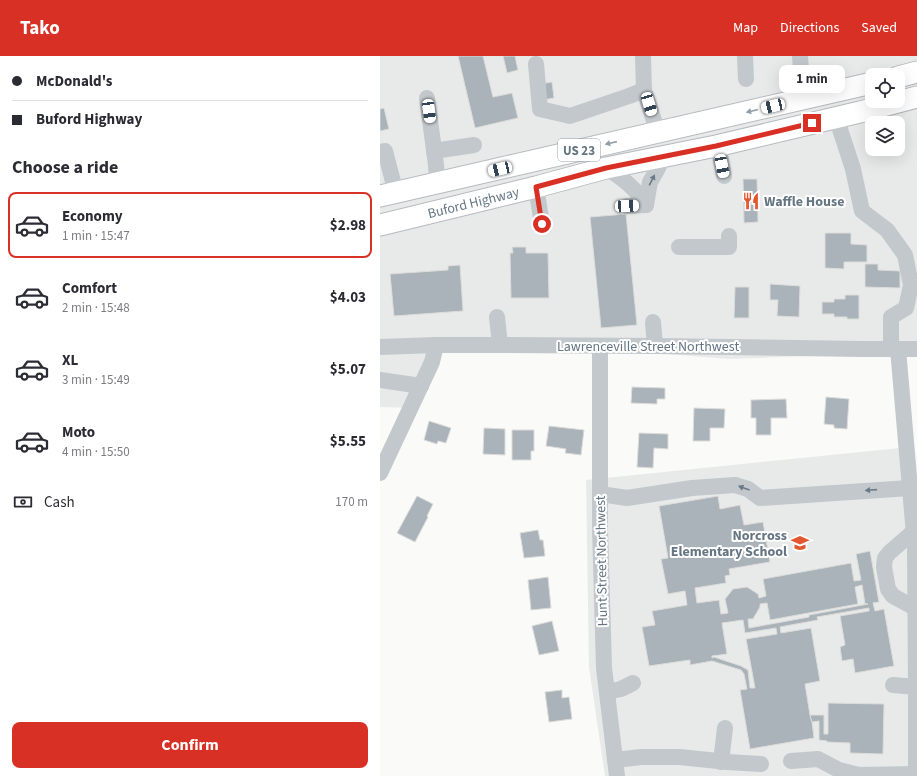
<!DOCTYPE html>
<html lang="en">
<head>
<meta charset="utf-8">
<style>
	body { margin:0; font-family:"Source Sans 3",sans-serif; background:#f2f2f3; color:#2b2b33; height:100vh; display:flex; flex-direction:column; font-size:15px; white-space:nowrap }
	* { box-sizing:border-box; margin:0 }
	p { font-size:13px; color:#7c7c81 }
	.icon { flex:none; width:22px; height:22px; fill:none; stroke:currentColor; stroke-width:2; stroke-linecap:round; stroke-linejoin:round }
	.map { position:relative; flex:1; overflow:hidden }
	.panel { display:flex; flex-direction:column; background:#fff; width:380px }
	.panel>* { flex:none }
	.hud { display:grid; align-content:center; height:88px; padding:0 12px; background:#fff }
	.fabs { position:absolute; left:485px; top:12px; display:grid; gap:8px }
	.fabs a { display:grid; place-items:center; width:40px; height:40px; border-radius:8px; background:#fff; box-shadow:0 4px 16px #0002; font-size:20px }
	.end { position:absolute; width:18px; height:18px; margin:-9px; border:5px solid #d93025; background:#fff; box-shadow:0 0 0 2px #fff }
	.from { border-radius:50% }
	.bubble { position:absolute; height:28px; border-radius:8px; background:#fff; box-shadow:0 4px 16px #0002; font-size:13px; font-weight:700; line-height:28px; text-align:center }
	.car { position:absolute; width:12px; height:24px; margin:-12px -6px; border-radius:5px; box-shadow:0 0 3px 1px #0007; background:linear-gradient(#fff 24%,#345 0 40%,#fff 0 76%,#345 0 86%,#fff 0) }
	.hud b { display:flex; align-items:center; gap:14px; height:38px; font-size:15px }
	.hud b+b { border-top:1px solid #e1e1e2 }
	.hud i { width:10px; height:10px; background:#2b2b33 }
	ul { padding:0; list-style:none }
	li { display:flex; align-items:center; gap:12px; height:66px; margin:0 8px 6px; padding:0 4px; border:2px solid transparent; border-radius:8px }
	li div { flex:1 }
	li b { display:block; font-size:15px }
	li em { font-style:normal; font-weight:700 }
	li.selected { border-color:#d93025 }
	li>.icon { width:36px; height:36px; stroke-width:1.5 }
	h2 { padding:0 12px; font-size:18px; line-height:48px }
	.pay { display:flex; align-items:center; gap:10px; height:44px; padding:0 12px; font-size:15px }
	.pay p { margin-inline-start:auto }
	.primary-button { display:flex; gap:8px; margin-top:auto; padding:8px 12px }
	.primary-button a { flex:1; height:46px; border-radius:8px; background:#d93025; color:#fff; font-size:16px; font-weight:700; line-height:46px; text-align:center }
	header { display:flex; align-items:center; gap:24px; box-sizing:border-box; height:56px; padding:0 20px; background:#d93025; color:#fff }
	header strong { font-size:19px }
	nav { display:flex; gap:22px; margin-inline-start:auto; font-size:14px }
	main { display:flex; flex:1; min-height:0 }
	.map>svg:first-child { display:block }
	.built { fill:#e8e9e9; fill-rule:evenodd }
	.building { fill:#aab3b9; stroke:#dcdcda; fill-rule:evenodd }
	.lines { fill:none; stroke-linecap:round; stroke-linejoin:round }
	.major-casing { stroke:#b5babe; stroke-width:23 }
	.minor { stroke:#c3c8cc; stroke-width:16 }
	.major { stroke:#fff; stroke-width:21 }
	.oneway { fill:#939fa8 }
	.oneway2 { fill:#6a7a87 }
	.route { stroke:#d93025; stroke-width:5 }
	.labels { text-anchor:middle; stroke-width:4; stroke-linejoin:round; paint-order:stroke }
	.shield { fill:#fff; stroke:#939fa8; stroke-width:1 }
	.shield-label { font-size:13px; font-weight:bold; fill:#657683 }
	.poi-label { font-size:14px; font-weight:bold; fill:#657683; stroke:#fff; text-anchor:start }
	.street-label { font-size:14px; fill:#657683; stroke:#fff }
</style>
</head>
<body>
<header>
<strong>Tako</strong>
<nav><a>Map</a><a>Directions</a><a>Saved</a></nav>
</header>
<main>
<section class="panel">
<div class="hud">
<b><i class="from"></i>McDonald's</b>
<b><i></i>Buford Highway</b>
</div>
<h2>Choose a ride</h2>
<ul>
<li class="selected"><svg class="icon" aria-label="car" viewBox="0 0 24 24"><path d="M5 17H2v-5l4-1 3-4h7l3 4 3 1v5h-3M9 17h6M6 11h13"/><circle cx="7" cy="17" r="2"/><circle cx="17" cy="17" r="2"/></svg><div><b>Economy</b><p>1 min · 15:47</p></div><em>$2.98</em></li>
<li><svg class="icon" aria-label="car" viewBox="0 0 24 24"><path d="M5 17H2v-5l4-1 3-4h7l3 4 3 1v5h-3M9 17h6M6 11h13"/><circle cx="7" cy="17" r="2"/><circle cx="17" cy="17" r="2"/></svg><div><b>Comfort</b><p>2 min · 15:48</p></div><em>$4.03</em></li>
<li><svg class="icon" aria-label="car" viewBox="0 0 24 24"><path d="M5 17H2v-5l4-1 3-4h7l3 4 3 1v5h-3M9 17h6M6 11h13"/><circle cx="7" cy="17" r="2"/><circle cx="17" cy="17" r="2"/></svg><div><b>XL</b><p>3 min · 15:49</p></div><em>$5.07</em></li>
<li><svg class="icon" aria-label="car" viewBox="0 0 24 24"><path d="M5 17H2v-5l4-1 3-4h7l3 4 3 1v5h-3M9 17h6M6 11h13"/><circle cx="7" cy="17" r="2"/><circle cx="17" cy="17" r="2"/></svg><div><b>Moto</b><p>4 min · 15:50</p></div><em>$5.55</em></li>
</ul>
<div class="pay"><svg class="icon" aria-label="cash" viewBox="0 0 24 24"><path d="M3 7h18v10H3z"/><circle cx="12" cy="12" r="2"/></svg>Cash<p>170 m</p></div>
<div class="primary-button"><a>Confirm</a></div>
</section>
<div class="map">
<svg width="537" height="720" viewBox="0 0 537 720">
	<rect width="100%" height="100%" fill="#fafaf8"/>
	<g class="built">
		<path d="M 0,0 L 537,0 L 537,296 L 349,303 L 163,288 L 52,289 L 34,352 L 0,351 ZM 492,19 L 518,19 L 518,45 L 492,45 ZM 492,67 L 518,67 L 518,93 L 492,93 Z"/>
		<path d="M 520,392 L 531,519 L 534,720 L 225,720 L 209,611 L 206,424 Z"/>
	</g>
	<g class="building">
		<path d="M 78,0 L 103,0 L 113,41 L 132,37 L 138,62 L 95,72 Z"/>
		<path d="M 123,0 L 135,0 L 138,14 L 127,17 Z"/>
		<path d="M 172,26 L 174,42 L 162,44 L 160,28 Z"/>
		<path d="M 4,52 L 9,73 L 0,75 L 0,53 Z"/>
		<path d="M 363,123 L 377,123 L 378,166 L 364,167 Z"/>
		<path d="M 246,158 L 257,269 L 221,272 L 210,161 Z"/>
		<path d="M 445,177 L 471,177 L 471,188 L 487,189 L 487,206 L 464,206 L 464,213 L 445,212 Z"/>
		<path d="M 132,191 L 146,191 L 146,197 L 168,197 L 169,242 L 131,242 L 130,197 L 133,197 Z"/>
		<path d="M 485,208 L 498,208 L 498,214 L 520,215 L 520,232 L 485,231 Z"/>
		<path d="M 80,209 L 83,255 L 14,260 L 10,218 L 68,214 L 68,210 Z"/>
		<path d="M 390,228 L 420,230 L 419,261 L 397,260 L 398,244 L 390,244 Z"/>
		<path d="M 355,231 L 369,231 L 369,262 L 354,262 Z"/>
		<path d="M 465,239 L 479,239 L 479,263 L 467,263 L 467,261 L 454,261 L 454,258 L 442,258 L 442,246 L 454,246 L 454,243 L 465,243 Z"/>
		<path d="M 252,331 L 285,332 L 285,343 L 277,343 L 277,348 L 251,347 Z"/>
		<path d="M 446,341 L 469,343 L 467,373 L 454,372 L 454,369 L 444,368 Z"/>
		<path d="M 406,343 L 407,362 L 391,362 L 391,379 L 376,379 L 376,362 L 371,362 L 371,344 Z"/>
		<path d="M 314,352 L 345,353 L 344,372 L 330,372 L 330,385 L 313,385 Z"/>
		<path d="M 49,365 L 71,372 L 66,387 L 58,385 L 57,388 L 44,384 Z"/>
		<path d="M 169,370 L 204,374 L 201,399 L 185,397 L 186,393 L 166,390 Z"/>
		<path d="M 104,372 L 125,373 L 125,399 L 103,398 Z"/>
		<path d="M 132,374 L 154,374 L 154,395 L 151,395 L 151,404 L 132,404 Z"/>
		<path d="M 259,377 L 288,378 L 288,393 L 274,392 L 273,412 L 257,411 Z"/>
		<path d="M 37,440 L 53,448 L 47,460 L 48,461 L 35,486 L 17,477 Z"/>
		<path d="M 338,440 L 340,453 L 360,449 L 364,469 L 383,466 L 390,506 L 349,513 L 350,519 L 345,520 L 346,527 L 315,532 L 317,547 L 339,544 L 341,558 L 348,557 L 345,543 L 353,533 L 367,531 L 378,538 L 379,542 L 386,540 L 383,523 L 471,507 L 474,525 L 481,524 L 476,498 L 490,495 L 499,546 L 493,547 L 495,555 L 504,553 L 514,610 L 475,617 L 473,603 L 462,605 L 460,591 L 465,589 L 460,560 L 489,555 L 489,552 L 437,561 L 438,564 L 400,571 L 401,577 L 431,572 L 440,625 L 425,628 L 430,659 L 432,666 L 434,682 L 370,693 L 360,634 L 367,633 L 364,618 L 361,614 L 332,605 L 310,609 L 310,604 L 269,610 L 262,571 L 275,569 L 272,555 L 307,549 L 305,535 L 288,538 L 281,503 L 288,502 L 279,450 ZM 482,529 L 485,548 L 488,548 L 429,559 L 429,561 L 369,572 L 368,563 L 373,563 L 380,551 L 380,548 L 387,547 L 390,564 L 478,548 L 475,531 ZM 363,564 L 365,577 L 396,572 L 397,578 L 366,583 L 375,632 L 370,632 L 368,614 L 361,610 L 334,601 L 332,602 L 332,600 L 347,598 L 342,567 Z"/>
		<path d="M 158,474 L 160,484 L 163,484 L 165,500 L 144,502 L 140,477 Z"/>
		<path d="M 168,521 L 171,552 L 151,554 L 148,524 Z"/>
		<path d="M 172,565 L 179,595 L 159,599 L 152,570 Z"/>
		<path d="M 182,634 L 182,642 L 189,641 L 192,663 L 169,666 L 165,636 Z"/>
		<path d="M 448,647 L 504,648 L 503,698 L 470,697 L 470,687 L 447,686 L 447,685 L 439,684 L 439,665 L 432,666 L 430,659 L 444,659 L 444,678 L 448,678 Z"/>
	</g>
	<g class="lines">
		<g class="major-casing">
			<g id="major">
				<path d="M 518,21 L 537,16"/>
				<path d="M 0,140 L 492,27"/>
				<path id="s1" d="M 0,169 L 156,131 L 226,112 L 336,90 L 480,56 L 537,41"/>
			</g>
		</g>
		<g class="minor">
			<path d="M 263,0 L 264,34 L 278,77"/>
			<path d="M 365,0 L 366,23"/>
			<path d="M 420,0 L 423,43"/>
			<path d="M 156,8 L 160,53 L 190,60 L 249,40 L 264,34"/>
			<path d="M 47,42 L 56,109 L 57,127"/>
			<path d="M 456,61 L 473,113 L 482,155 L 507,174 L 525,199 L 531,229 L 526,252 L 511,261 L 511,293"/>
			<path d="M 336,90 L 340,99 L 344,120"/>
			<path d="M 54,95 L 94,89"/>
			<path d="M 0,96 L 5,95 L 16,137"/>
			<path d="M 226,112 C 241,121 257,133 266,149"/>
			<path d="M 156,131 L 162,168"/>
			<path d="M 266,149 L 270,126 L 277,114 L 284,100"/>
			<path d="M 247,150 L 266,149"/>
			<path d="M 299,191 L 349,191 L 349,180"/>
			<path d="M 117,261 L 120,289"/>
			<path d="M 273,266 L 275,290"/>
			<path d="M 220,290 L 220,472 L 224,612 L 237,720"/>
			<path d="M 0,291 L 56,289 L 120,289 L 275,290 L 482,293 L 537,293"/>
			<path d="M 518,293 L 535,490 L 536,631 L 536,720"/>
			<path d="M 0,324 L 41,330"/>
			<path d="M 0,417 L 52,306 L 56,289"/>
			<path d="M 220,438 L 247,442 L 312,432 L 355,429 L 368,433 L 380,442 L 530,432"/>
			<path d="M 533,476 L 510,496 L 505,502 L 504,511 L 508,533 L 513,540 L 535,552"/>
			<path d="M 513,629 L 536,631"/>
			<path d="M 227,636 L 241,633 L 253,627"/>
			<path d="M 235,704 L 261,701 L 300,701 L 347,706 L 381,708"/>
			<path d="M 411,705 L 438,703 L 459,714 L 479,719 L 536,718"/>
			<path d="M 341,706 L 345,672"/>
		</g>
		<use href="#major" class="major"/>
	</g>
	<defs><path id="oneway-solid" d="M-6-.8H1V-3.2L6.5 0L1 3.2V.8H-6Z"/></defs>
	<g class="oneway">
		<use href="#oneway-solid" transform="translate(372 55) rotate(167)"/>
		<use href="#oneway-solid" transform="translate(231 87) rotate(167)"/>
	</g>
	<g class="oneway2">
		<use href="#oneway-solid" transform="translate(272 124) rotate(-63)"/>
		<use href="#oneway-solid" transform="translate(364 432) rotate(-160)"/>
		<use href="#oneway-solid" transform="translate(491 434) rotate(176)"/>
	</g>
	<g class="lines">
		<path class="route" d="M 162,168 L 156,131 L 226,112 L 336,90 L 432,67"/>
	</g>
	<defs>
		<g id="restaurant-bare" transform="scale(1.38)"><path d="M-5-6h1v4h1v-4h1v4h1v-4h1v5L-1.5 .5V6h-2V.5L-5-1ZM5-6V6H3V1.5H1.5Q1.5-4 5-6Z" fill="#e4572e" stroke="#fff" stroke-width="2.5" paint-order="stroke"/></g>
		<g id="school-bare" transform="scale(1.38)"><path d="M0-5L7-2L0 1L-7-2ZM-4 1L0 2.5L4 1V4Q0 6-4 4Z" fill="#e4572e" stroke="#fff" stroke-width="2.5" paint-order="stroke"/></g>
	</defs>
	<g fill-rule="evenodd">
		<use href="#restaurant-bare" x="371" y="145"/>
		<use href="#school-bare" x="420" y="487"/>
	</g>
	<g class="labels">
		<rect class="shield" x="178" y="83" width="42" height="22" rx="3"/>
		<g class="shield-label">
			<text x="199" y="99">US 23</text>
		</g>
		<g class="poi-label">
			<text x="384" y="150">Waffle House</text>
			<text x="407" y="484" text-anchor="end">Norcross<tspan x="407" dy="16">Elementary School</tspan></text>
		</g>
		<g class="street-label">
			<text dy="5" stroke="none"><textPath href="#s1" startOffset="96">Buford Highway</textPath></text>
			<text x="268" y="295">Lawrenceville Street Northwest</text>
			<text transform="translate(221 505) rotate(-91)" y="5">Hunt Street Northwest</text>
		</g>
	</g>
</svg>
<div class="fabs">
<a><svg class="icon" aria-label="locate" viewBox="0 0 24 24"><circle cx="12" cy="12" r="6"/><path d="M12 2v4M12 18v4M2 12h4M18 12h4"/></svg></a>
<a><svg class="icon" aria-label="layers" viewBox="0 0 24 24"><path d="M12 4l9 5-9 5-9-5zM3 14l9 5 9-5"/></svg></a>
</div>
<i class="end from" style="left:162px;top:168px"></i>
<i class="end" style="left:432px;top:67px"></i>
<div class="bubble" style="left:399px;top:9px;width:66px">1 min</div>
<i class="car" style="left:269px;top:48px;rotate:163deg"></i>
<i class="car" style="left:393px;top:50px;rotate:257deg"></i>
<i class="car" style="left:49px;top:55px;rotate:172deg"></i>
<i class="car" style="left:342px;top:110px;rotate:169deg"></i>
<i class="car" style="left:120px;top:113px;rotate:257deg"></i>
<i class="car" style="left:247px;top:150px;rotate:87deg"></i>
</div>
</main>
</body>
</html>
